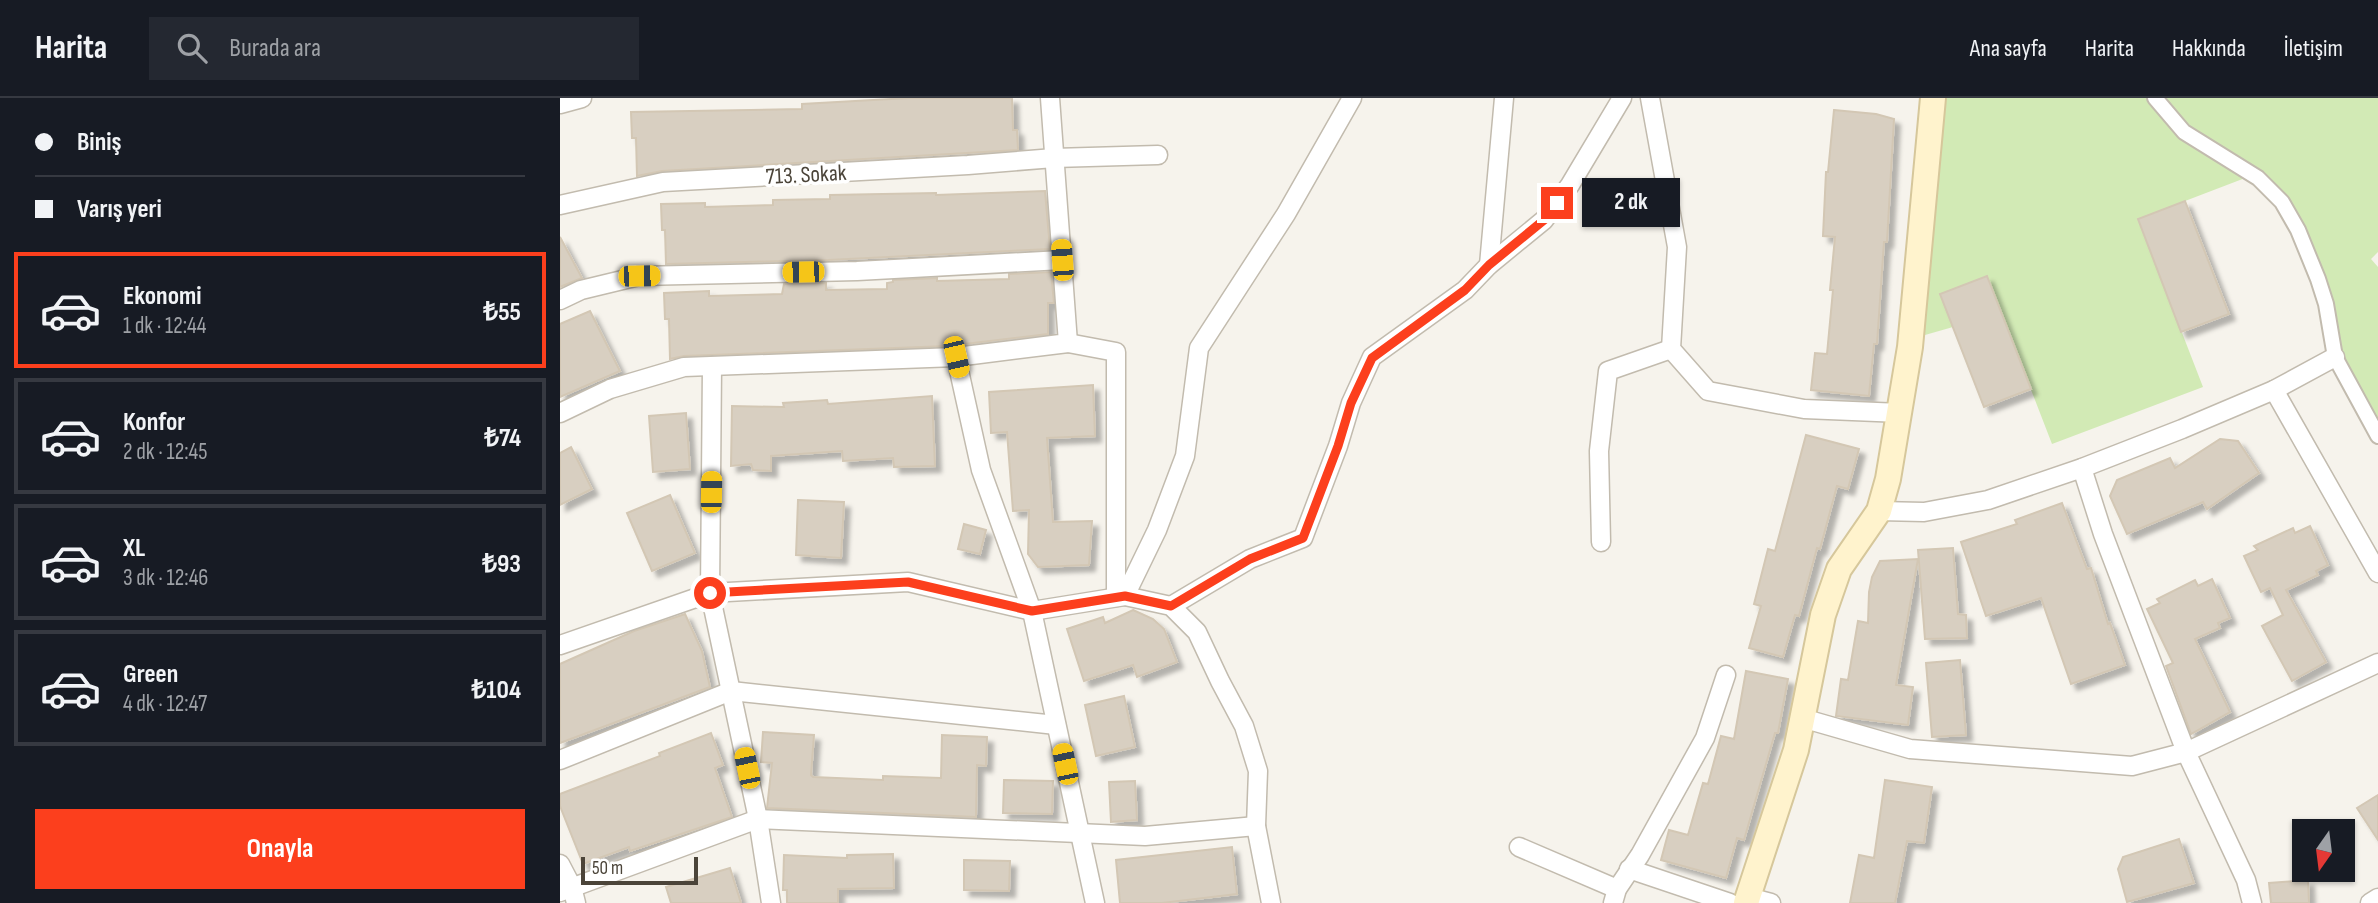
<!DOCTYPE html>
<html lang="tr">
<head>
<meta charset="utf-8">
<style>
	body { margin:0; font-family:"Sofia Sans Condensed",sans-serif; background:#242831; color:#f1f3f6; height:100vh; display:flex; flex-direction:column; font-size:26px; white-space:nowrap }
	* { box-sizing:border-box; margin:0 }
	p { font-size:23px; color:#9ea1a6 }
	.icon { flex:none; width:38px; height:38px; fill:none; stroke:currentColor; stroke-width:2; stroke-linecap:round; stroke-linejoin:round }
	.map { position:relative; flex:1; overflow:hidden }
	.details { display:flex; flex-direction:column; background:#171b24; width:560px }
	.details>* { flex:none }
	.guide { display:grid; align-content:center; height:154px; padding:0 35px; background:#171b24 }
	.needle { width:46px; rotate:194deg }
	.tools { position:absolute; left:1732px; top:721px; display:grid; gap:14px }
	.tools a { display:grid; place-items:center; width:63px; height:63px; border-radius:0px; background:#171b24; box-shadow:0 2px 5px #0004; font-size:35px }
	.scale { position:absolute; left:21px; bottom:18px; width:117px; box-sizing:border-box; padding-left:7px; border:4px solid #4b4439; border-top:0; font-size:19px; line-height:24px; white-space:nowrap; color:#4b4439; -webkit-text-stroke:5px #fff; paint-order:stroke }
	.end { position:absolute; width:32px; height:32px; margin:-16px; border:9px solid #fc3f1d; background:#fff; box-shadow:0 0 0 4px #fff }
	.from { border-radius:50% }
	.bubble { position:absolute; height:49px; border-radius:0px; background:#171b24; box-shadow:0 2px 5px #0004; font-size:23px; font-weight:700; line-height:49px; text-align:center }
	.car { position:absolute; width:21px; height:42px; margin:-21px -10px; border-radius:9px; box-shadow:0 0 5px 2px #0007; background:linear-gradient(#f5c518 24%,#345 0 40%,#f5c518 0 76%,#345 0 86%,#f5c518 0) }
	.guide b { display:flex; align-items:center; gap:24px; height:66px; font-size:26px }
	.guide b+b { border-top:2px solid #363941 }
	.guide i { width:18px; height:18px; background:#f1f3f6 }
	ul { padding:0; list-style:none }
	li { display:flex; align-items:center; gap:21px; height:116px; margin:0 14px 10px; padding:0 21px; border:4px solid #363941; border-radius:0px }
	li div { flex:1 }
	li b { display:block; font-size:26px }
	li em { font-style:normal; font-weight:700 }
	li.active { border-color:#fc3f1d }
	li>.icon { width:63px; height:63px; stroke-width:1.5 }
	.action { display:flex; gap:14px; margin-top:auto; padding:14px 35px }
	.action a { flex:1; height:80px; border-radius:0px; background:#fc3f1d; color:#fff; font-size:28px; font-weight:700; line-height:80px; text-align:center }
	header { display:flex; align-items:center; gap:42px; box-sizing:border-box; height:98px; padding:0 35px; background:#171b24; border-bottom:2px solid #363941 }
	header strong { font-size:33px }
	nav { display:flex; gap:38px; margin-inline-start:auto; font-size:24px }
	.search { width:490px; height:63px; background:#242831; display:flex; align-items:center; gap:18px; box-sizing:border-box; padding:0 24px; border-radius:0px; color:#9ea1a6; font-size:26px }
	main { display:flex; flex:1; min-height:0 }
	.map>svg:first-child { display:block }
	.green { fill:#d2eab5 }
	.building { fill:#d8cfc1; stroke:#d3c7b4; stroke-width:2; filter:url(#shadow) }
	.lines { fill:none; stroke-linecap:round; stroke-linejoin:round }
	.pedestrian-casing { stroke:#c2bbae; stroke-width:18 }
	.minor-casing { stroke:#c2bbae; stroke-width:21 }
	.secondary-casing { stroke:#d6c79b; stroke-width:28 }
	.pedestrian { stroke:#fff; stroke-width:14 }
	.minor { stroke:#fff; stroke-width:18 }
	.secondary { stroke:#fff3cd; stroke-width:24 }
	.route { stroke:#fc3f1d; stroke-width:9 }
	.labels { text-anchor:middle; stroke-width:7; stroke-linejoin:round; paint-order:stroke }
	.street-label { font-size:23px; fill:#4b4439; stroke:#fff }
</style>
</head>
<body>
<header>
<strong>Harita</strong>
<div class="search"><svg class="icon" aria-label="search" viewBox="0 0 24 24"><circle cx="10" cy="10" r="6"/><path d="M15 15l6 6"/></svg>Burada ara</div>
<nav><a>Ana sayfa</a><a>Harita</a><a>Hakkında</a><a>İletişim</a></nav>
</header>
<main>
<section class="details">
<div class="guide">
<b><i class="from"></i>Biniş</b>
<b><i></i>Varış yeri</b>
</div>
<ul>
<li class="active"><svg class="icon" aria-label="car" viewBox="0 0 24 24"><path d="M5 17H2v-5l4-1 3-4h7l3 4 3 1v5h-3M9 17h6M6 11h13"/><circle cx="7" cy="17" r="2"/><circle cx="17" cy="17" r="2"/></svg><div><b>Ekonomi</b><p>1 dk · 12:44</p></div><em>₺55</em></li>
<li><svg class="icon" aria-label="car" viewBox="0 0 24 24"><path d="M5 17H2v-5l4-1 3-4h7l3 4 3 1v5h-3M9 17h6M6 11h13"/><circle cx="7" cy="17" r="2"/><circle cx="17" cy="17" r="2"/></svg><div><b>Konfor</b><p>2 dk · 12:45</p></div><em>₺74</em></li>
<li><svg class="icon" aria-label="car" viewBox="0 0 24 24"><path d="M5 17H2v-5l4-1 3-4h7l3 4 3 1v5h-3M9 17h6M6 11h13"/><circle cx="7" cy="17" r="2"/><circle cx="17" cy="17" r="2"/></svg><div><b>XL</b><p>3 dk · 12:46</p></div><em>₺93</em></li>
<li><svg class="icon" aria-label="car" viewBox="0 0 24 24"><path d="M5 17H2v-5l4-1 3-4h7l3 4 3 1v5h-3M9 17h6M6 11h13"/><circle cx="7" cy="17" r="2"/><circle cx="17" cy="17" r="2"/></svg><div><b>Green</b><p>4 dk · 12:47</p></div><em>₺104</em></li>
</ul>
<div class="action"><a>Onayla</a></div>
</section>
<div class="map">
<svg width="1818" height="805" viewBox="0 0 1818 805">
	<defs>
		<filter id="shadow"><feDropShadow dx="6" dy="6" stdDeviation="2" flood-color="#0004"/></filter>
	</defs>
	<rect width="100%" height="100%" fill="#f6f3ec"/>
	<path class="green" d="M 1373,0 L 1818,0 L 1818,154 L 1811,161 L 1818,169 L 1818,338 L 1775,259 L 1738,132 L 1693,77 L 1578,121 L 1643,289 L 1492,346 L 1427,178 L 1381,196 L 1393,229 L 1351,241 Z"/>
	<g class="building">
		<path d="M 349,0 L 452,0 L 453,32 L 457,32 L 458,52 L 102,73 L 77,78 L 76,40 L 72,40 L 71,14 L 242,11 L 242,6 Z"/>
		<path d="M 1274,12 L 1316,16 L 1334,21 L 1327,144 L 1324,144 L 1317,246 L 1314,246 L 1309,298 L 1251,292 L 1255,255 L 1267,256 L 1273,192 L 1270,192 L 1275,139 L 1263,138 L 1266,74 L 1268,74 Z"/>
		<path d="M 485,93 L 490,151 L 268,162 L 106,166 L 105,132 L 102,132 L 101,106 L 145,105 L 145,109 L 213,107 L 213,102 L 270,101 L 270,97 L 376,95 L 376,97 Z"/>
		<path d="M 1625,103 L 1669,216 L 1621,234 L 1578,121 Z"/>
		<path d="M 0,139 L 22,180 L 0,189 Z"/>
		<path d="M 491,174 L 494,205 L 488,205 L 488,236 L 388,248 L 124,258 L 110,261 L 109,221 L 105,221 L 104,195 L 149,193 L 149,198 L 222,196 L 224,186 L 266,185 L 266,192 L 327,191 L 327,185 L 333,184 L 333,182 L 377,180 L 377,183 L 449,181 L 449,176 Z"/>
		<path d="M 1427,178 L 1471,291 L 1424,309 L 1380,196 Z"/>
		<path d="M 30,213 L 60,273 L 0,299 L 0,226 Z"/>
		<path d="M 533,287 L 535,338 L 487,340 L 493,424 L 532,423 L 529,467 L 478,469 L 468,456 L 469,412 L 453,413 L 447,334 L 431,335 L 429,294 Z"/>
		<path d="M 372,298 L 375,368 L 334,369 L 333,360 L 283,363 L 282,353 L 211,358 L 211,373 L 193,372 L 191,366 L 171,368 L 172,308 L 224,309 L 223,305 L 267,302 L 268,306 Z"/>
		<path d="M 126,315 L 130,371 L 93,374 L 89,318 Z"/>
		<path d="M 1246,337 L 1299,351 L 1288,391 L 1277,388 L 1260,451 L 1257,450 L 1239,518 L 1235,517 L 1223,559 L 1189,550 L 1201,508 L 1194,506 L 1208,451 L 1215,453 Z"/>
		<path d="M 1660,341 L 1678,343 L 1699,375 L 1647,411 L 1643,404 L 1567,436 L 1550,398 L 1557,382 L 1610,360 L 1615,370 Z"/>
		<path d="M 11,349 L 32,391 L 0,407 L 0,355 Z"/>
		<path d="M 110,397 L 135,455 L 92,473 L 67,415 Z"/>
		<path d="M 238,402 L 284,404 L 281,460 L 236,457 Z"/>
		<path d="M 1502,405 L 1527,471 L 1531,470 L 1548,526 L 1550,525 L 1565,567 L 1511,586 L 1481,500 L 1426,518 L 1401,444 L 1457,426 L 1455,422 Z"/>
		<path d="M 404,426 L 426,432 L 420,456 L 398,451 Z"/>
		<path d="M 1750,428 L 1768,467 L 1756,473 L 1758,477 L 1726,492 L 1766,564 L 1732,583 L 1702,528 L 1723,517 L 1710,490 L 1701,494 L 1684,458 L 1698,452 L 1694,448 L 1733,430 L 1735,435 Z"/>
		<path d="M 1393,450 L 1398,516 L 1406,517 L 1407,540 L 1365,541 L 1358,452 Z"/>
		<path d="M 1358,461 L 1336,587 L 1353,589 L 1348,627 L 1276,618 L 1281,581 L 1288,582 L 1298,523 L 1308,525 L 1309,494 L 1312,479 L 1320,463 Z"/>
		<path d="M 1652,481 L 1670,520 L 1658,525 L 1660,530 L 1635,541 L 1670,614 L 1631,636 L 1606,568 L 1613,565 L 1587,511 L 1600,505 L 1597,501 L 1635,482 L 1638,488 Z"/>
		<path d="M 573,512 L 593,521 L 604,531 L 617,564 L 577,579 L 573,567 L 524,583 L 507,531 L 543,519 L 545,525 Z"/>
		<path d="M 125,516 L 142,553 L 150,589 L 0,645 L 0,566 L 74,533 Z"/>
		<path d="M 1400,562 L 1406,637 L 1372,639 L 1366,565 Z"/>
		<path d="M 1186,573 L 1228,581 L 1218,635 L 1215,635 L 1184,742 L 1177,740 L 1166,780 L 1101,762 L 1109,732 L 1128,737 L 1143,685 L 1148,686 L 1161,638 L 1174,641 Z"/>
		<path d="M 564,598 L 575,649 L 536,658 L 525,607 Z"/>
		<path d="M 203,634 L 254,637 L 251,677 L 253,679 L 323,682 L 323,678 L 381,680 L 382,637 L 427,639 L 426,668 L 417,667 L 416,719 L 207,710 L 212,665 L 201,664 Z"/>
		<path d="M 151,635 L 163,667 L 155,670 L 172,719 L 70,753 L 69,749 L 23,766 L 0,708 L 0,696 L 100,658 L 99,655 Z"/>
		<path d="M 444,682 L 493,683 L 492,716 L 443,715 Z"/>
		<path d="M 1325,682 L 1372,689 L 1364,745 L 1347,743 L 1335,805 L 1290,805 L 1299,757 L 1314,760 Z"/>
		<path d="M 575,683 L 577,722 L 551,724 L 549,684 Z"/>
		<path d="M 1818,697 L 1818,742 L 1797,710 Z"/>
		<path d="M 1619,741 L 1634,785 L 1567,804 L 1558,771 L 1563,759 Z"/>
		<path d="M 672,749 L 677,796 L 602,805 L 560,805 L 556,762 Z"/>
		<path d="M 333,756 L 334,790 L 278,791 L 278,805 L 227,805 L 227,792 L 223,792 L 224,757 L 287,760 L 287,757 Z"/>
		<path d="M 404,762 L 450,763 L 449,793 L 404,792 Z"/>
		<path d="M 170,770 L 181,805 L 111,805 L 106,789 Z"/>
		<path d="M 1748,782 L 1749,805 L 1711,805 L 1709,785 Z"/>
	</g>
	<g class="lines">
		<g class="pedestrian-casing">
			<path id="pedestrian" d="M 1595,0 L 1624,34 L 1698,80 L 1722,104 L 1738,132 L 1758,181 L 1766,206 L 1775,259 L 1818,338"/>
		</g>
		<g class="minor-casing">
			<g id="minor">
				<path d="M 1090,0 L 1117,149 L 1111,251 L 1148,293 L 1244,311 L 1341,315"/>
				<path d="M 0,6 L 22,0"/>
				<path d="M 0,107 L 103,84 L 408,67 L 494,60 L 598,57"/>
				<path d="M 929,167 L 944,0"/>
				<path d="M 0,202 L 21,192 L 79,178 L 297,173 L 502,162"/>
				<path d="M 508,245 L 556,254 L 556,499"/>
				<path d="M 396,259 L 421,372 L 472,513 L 535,805"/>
				<path d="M 152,268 L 150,495 L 198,721 L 211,805"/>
				<path d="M 1714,292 L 1818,475"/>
				<path d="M 0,315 L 50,291 L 124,269 L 396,259 L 508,245 L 490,0"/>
				<path d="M 1522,370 L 1543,436 L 1626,654 L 1686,782 L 1692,805"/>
				<path d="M 1319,413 L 1364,414 L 1428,402 L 1522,370 L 1622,331 L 1714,292 L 1775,259"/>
				<path d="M 1041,444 L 1039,353 L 1048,273 L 1111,251"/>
				<path d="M 565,498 L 597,432 L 625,358 L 639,250 L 726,116 L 792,0"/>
				<path d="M 611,508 L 690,461 L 743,440 L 778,348 L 791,305 L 812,259 L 905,192 L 929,167 L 984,122 L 1010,87 L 1062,0"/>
				<path d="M 0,547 L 150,495 L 348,484 L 472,513 L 565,498 L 611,508 L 637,534 L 660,583 L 684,628 L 698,673 L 696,728 L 711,805"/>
				<path d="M 1242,620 L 1350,651 L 1572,668 L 1626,654 L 1818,565"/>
				<path d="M 0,662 L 171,593 L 496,627"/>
				<path d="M 959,749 L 1057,791"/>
				<path d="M 0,766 L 12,789 L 16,805"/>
				<path d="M 1069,771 L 1170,805"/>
				<path d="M 0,794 L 198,721 L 585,738 L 696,728"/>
				<path d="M 1188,799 L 1211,805"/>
				<path d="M 1053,805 L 1057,791 L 1080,757 L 1145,640 L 1166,577"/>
				<path d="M 1810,805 L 1818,800"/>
			</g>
		</g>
		<g class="secondary-casing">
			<path id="secondary" d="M 1186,805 L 1236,652 L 1263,517 L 1279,471 L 1319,413 L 1328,381 L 1350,249 L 1373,0"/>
		</g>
		<use href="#pedestrian" class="pedestrian"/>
		<use href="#minor" class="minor"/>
		<use href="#secondary" class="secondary"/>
	</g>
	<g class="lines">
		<path class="route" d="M 150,495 L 348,484 L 472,513 L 565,498 L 611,508 L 690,461 L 743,440 L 778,348 L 791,305 L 812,260 L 905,192 L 929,167 L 984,122 L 997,105"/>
	</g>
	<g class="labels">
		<g class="street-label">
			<text transform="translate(246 76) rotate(-3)" y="8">713. Sokak</text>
		</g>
	</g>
</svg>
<div class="tools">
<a><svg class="needle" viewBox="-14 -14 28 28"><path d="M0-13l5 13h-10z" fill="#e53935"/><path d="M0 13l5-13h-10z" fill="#9ea1a6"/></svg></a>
</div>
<div class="scale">50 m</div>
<i class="end from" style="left:150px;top:495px"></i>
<i class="end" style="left:997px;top:105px"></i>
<div class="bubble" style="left:1022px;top:80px;width:98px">2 dk</div>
<i class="car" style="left:502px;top:162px;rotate:356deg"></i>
<i class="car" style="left:243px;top:174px;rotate:269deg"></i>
<i class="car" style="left:79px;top:178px;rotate:89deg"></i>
<i class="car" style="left:396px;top:259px;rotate:167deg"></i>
<i class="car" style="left:151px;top:394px;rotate:1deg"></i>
<i class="car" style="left:505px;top:666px;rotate:348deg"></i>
<i class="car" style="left:187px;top:670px;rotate:348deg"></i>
</div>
</main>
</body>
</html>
